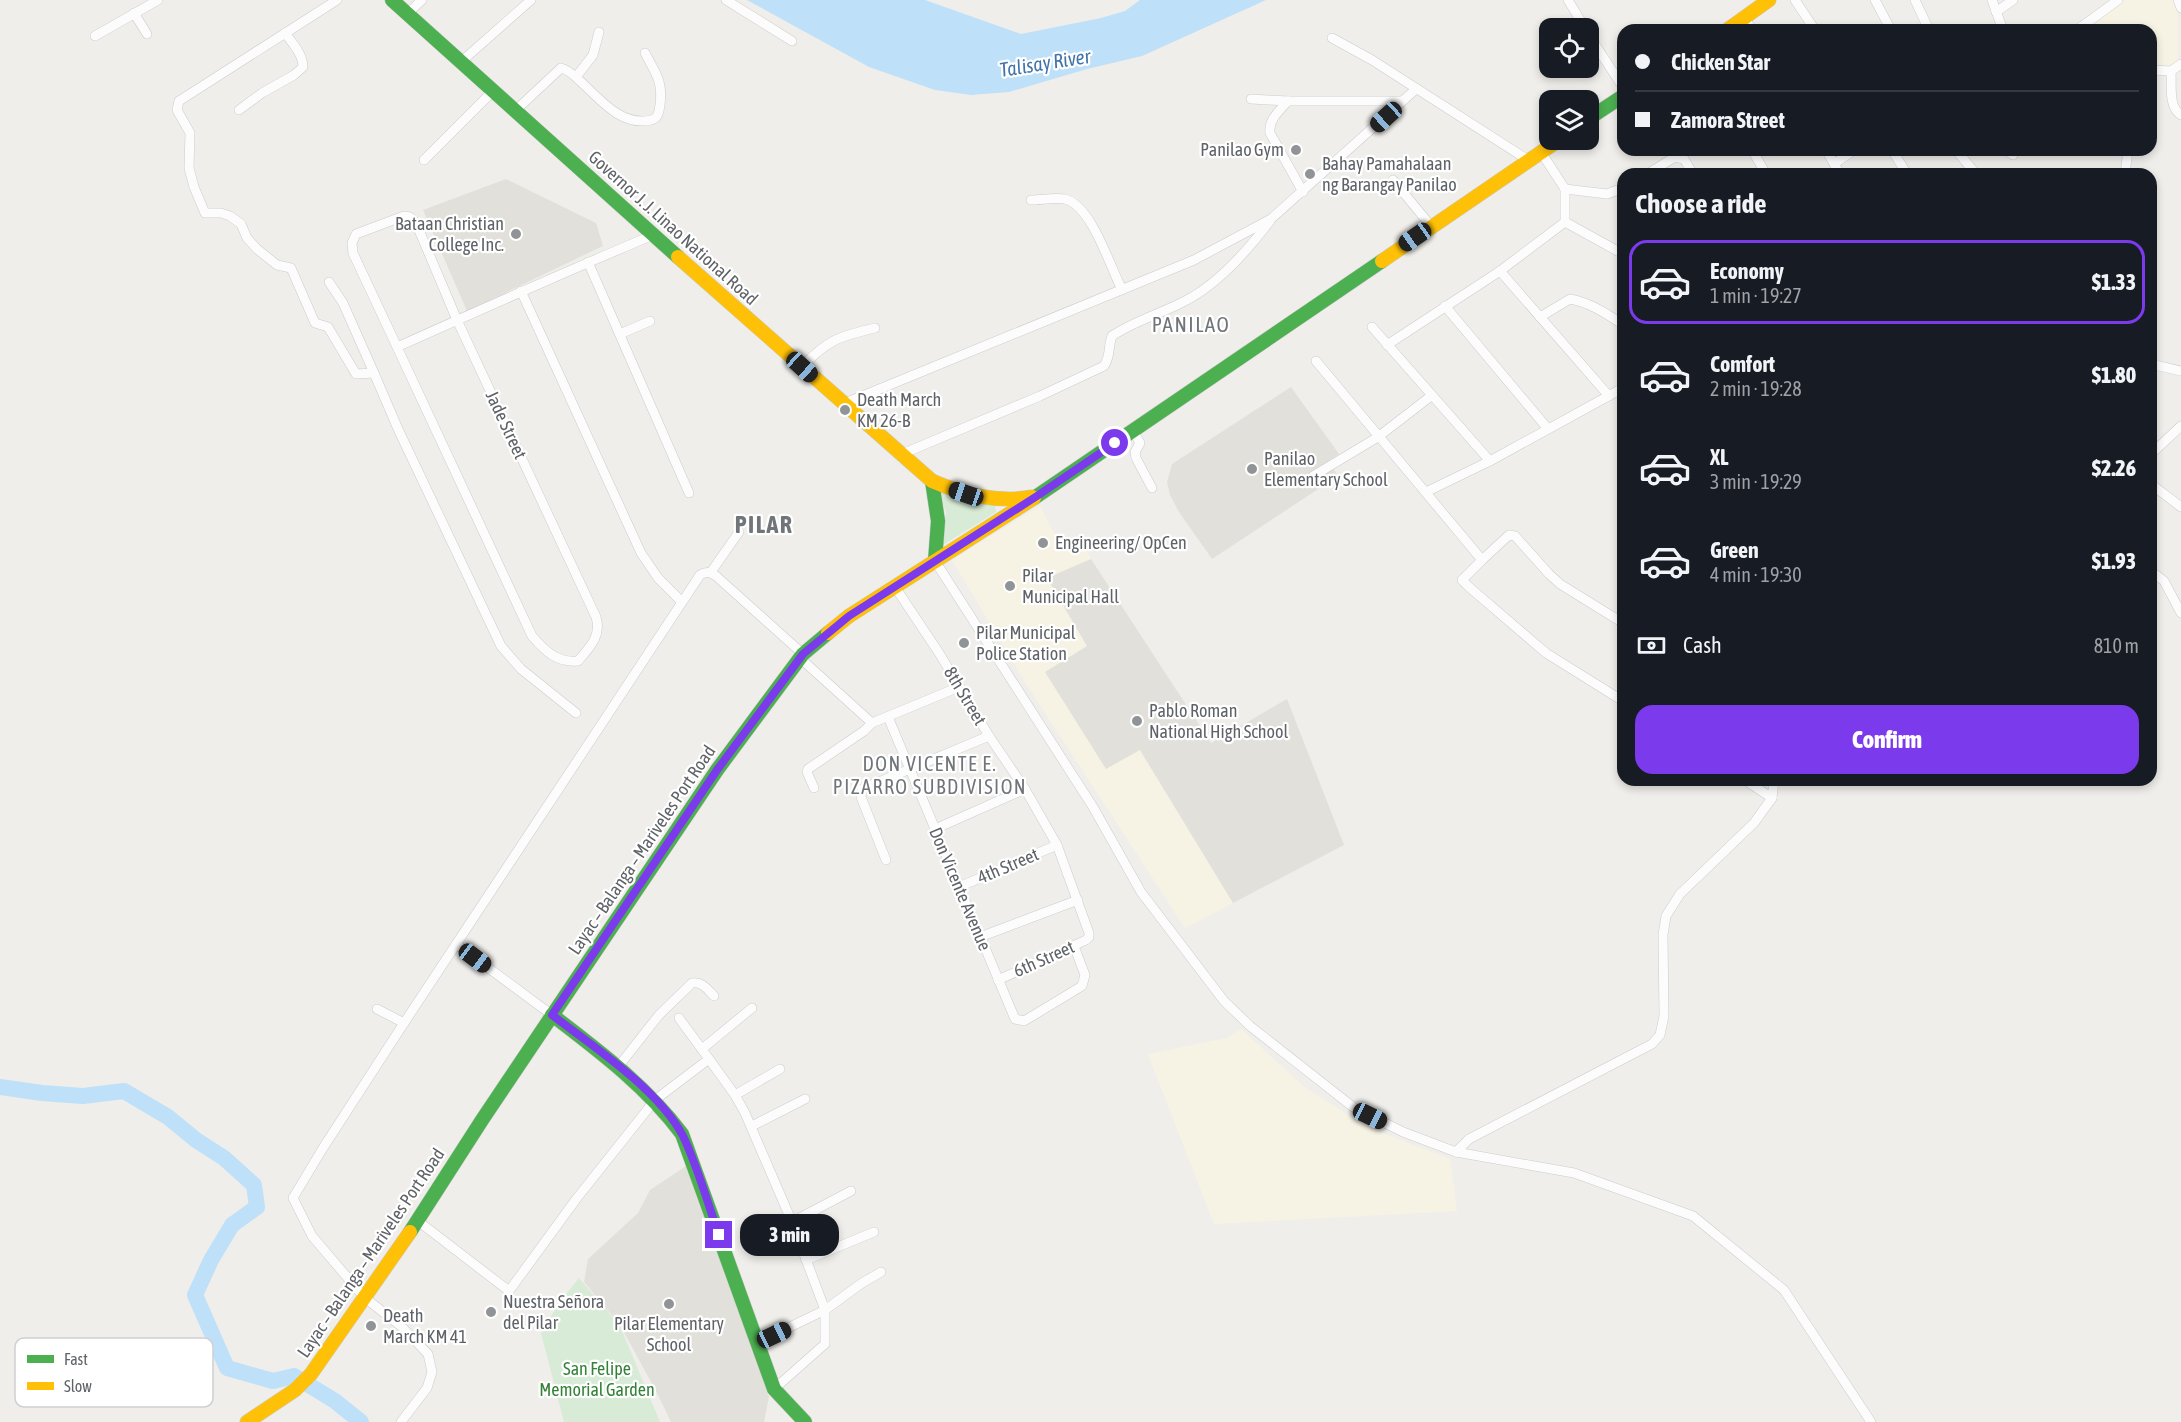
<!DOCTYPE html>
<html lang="en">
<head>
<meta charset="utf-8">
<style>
	body { margin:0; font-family:"Asap Condensed",sans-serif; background:#242831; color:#f1f3f6; height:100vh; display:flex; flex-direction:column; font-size:22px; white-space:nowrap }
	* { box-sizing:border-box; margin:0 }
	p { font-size:20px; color:#9ea1a6 }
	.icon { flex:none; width:33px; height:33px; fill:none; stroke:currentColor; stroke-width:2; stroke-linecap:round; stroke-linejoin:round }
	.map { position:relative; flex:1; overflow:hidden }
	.panel { position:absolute; left:1617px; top:168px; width:540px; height:618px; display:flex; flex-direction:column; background:#171b24; border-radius:18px; box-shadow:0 3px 9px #0003 }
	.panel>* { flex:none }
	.top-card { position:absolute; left:1617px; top:24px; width:540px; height:132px; border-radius:18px; box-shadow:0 3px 9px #0003; display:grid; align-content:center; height:132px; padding:0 18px; background:#171b24 }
	.tools { position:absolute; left:1539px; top:18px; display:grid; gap:12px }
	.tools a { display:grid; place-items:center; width:60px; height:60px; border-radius:12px; background:#171b24; box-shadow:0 3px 9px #0003; font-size:30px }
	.end { position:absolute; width:27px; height:27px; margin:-14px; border:8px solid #7c3aed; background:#fff; box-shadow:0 0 0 3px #fff }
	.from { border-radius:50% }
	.bubble { position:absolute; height:42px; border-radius:18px; background:#171b24; box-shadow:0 3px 9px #0003; font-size:20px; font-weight:800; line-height:42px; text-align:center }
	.car { position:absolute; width:18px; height:36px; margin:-18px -9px; border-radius:8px; box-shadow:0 0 4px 2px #0007; background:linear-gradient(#222 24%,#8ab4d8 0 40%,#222 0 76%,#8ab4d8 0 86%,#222 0) }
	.top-card b { display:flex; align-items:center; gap:21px; height:57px; font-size:22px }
	.top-card b+b { border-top:2px solid #363941 }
	.top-card i { width:15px; height:15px; background:#f1f3f6 }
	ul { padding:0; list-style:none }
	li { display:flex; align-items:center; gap:18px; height:84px; margin:0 12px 9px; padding:0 6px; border:3px solid transparent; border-radius:18px }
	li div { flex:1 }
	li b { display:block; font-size:22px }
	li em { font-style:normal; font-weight:800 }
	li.on { border-color:#7c3aed }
	li>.icon { width:54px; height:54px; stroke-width:1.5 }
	h2 { padding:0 18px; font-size:27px; line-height:72px }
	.pay { display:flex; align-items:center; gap:15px; height:66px; padding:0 18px; font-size:22px }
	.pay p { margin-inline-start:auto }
	.action { display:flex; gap:12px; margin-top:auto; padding:12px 18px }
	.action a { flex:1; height:69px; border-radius:18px; background:#7c3aed; color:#fff; font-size:24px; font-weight:800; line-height:69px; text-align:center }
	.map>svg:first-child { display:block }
	.commercial { fill:#f7f3e4 }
	.education { fill:#e2e0da }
	.green { fill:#d8ebd6 }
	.water { fill:#bfe0f9 }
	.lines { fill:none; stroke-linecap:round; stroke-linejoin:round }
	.river { stroke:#bfe0f9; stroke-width:16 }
	.street-casing { stroke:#cbcccc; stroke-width:10 }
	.fast-casing { stroke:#cacacb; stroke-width:15 }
	.slow-casing { stroke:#cacacb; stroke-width:15 }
	.street { stroke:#fdfcfc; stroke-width:9 }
	.fast { stroke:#4caf50; stroke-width:14 }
	.slow { stroke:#ffc107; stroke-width:14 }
	.route { stroke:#7c3aed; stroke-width:8 }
	.poi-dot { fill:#919496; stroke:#fff; stroke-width:2 }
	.labels { text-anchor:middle; stroke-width:4.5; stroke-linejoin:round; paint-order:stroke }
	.poi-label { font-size:18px; fill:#5f6368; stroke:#fff; text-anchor:start }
	.street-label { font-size:18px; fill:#5f6368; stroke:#fff }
	.park-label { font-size:18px; fill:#348238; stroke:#fff }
	.water-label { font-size:20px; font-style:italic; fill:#4174aa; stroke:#fff }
	.neighbourhood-label { font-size:20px; letter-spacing:1.5px; fill:#70757a; stroke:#fff }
	.quarter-label { font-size:21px; letter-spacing:1.5px; fill:#70757a; stroke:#fff }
	.district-label { font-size:24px; font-weight:bold; letter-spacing:1.5px; fill:#70757a; stroke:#fff }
	.key { fill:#fff; stroke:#cfd0d2; stroke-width:1.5 }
	.key-label { font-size:16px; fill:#5f6368 }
</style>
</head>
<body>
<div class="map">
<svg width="2181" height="1422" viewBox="0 0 2181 1422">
	<rect width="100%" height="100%" fill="#efeeea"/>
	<g class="commercial">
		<path d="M 2126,0 L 2174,0 L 2178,8 L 2178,61 L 2173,66 L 2151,65 L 2151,30 L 2086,30 L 2086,27 Z"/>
		<path d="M 1040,506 L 1061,546 L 1081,538 L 1091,559 L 1048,578 L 1087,646 L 1045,672 L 1106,769 L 1139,749 L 1233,903 L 1185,928 L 1025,682 L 952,560 Z"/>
		<path d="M 1241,1029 L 1303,1086 L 1367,1127 L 1450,1159 L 1457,1211 L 1214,1224 L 1148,1054 L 1227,1038 Z"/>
	</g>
	<g class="education">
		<path d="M 506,179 L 596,223 L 603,246 L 467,311 L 423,210 Z"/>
		<path d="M 1291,387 L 1339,454 L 1329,461 L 1338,476 L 1212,559 L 1179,512 L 1170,495 L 1167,482 L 1172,464 Z"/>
		<path d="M 1091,559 L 1211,743 L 1287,699 L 1344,845 L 1233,903 L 1140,750 L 1106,769 L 1045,672 L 1087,646 L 1047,578 Z"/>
		<path d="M 689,1164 L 769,1397 L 764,1422 L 671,1422 L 657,1393 L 620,1325 L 584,1282 L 588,1259 L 638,1213 L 650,1190 Z"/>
	</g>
	<g class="green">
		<path d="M 938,488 L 995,505 L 996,512 L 941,546 L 946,513 Z"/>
		<path d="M 579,1278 L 620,1326 L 660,1422 L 564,1422 L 541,1333 L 559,1303 Z"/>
	</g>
	<path class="water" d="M 747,0 L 925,0 L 1021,34 L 1101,18 L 1125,11 L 1140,0 L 1266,0 L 1142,56 L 1087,69 L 1009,92 L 971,95 L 935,90 L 869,67 Z"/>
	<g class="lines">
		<path class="river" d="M 0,1087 L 42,1093 L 83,1096 L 124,1091 L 168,1117 L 196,1140 L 224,1158 L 254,1185 L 257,1207 L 232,1225 L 211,1260 L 195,1295 L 227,1368 L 273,1381 L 294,1376 L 335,1401 L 361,1422"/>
		<g class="street-casing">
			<g id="street">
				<path d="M 337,0 L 179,101 L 177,110 L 190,133 L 189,168 L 194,187 L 205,213 L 221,213 L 230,216 L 241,224 L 247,238 L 257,249 L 277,265 L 291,268 L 315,323 L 328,327 L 356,374 L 374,373 L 398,429 L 501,646 L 521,669 L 576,713"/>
				<path d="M 726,0 L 792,41"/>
				<path d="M 1568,0 L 1585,28"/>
				<path d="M 1795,0 L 1815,30"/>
				<path d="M 1875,0 L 1891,30"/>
				<path d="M 1915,0 L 1929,30"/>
				<path d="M 1992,0 L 2003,30"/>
				<path d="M 2178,0 L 2181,8"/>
				<path d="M 1996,12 L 2013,0"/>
				<path d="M 134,13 L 147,34"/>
				<path d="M 407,14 L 422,0"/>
				<path d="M 1745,18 L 1752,30"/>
				<path d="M 2077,30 L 2118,0"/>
				<path d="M 1588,34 L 1623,87"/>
				<path d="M 95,36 L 158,0"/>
				<path d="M 1332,38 L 1372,60 L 1528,160"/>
				<path d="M 462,61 L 531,0"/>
				<path d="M 2151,70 L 2171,71 L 2181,64"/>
				<path d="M 2171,71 C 2172,85 2168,107 2181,115"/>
				<path d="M 576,77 L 593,55 L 599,32"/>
				<path d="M 1251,99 L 1288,101 L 1402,101"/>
				<path d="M 1288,101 C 1280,110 1268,120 1270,133 L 1303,192"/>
				<path d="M 239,110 L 262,93 L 294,75 L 303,67 C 303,54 292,43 285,33"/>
				<path d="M 516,110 L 561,68 C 569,70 575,76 580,81 C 600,99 621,127 651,120 C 658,119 659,112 660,105 C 663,81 656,74 645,53"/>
				<path d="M 1752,150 L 1766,174"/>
				<path d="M 1826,150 L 1840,174"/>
				<path d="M 1892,150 L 1907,174"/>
				<path d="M 1956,150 L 1976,174"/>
				<path d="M 2005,150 L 2013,155"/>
				<path d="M 1541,152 L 1565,189 L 1565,222 L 1623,254"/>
				<path d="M 424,160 L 494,90"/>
				<path d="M 1834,164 L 1854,150"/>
				<path d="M 1647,174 L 1675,157 L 1684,159 L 1693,174"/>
				<path d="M 2125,174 L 2128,150"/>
				<path d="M 1393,180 L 1431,226"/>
				<path d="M 1565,189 L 1607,194 L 1623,188"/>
				<path d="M 1031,200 C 1042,200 1054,197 1065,199 C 1091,205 1110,266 1122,290"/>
				<path d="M 588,262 L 689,493"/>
				<path d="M 1500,271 L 1609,396"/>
				<path d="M 329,282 L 343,303 L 374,373"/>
				<path d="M 521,291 L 641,553 L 658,578 L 682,602"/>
				<path d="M 1445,306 L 1548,429"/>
				<path d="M 1540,317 L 1570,299 C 1588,302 1608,314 1623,325"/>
				<path d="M 1372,327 L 1490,461"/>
				<path d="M 620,334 L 650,321"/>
				<path d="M 1387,345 L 1500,271 L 1565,222"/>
				<path d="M 397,347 L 353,253 L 352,243 L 356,234 L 404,216 L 410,217 L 416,223 L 457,320 L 596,617 C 602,636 589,648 578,661 C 557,663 545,651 532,636 L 397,347 C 482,309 567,271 653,235"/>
				<path d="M 1316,361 L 1482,560 L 1509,535 L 1515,536 L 1549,574 L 1560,584 L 1623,623"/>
				<path d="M 2151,364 L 2181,371"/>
				<path d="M 802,367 C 827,340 840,336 875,328"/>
				<path d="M 843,404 L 1194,260 L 1271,219 L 1416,89"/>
				<path d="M 1133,431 L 1140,443 L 1135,452 L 1136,458 L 1152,488"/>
				<path d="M 902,454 L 1040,396 L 1104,366 C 1111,356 1108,346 1112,336 C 1134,321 1160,314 1183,302 C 1216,286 1248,250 1270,221"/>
				<path d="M 2151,454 L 2181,426"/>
				<path d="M 1313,476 L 1378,437 L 1431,396"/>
				<path d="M 2151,484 L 2181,507"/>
				<path d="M 1426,492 L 1490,461 L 1623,388"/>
				<path d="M 1482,560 L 1462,580 L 1469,587 L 1546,653 L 1623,701"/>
				<path d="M 935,561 L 1093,807 L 1141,892 L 1224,1001 L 1250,1026 L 1353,1107 L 1403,1132 L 1456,1152 L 1574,1173 L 1693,1216 L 1784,1290 L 1871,1422"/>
				<path d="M 2151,571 L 2164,581 L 2181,613"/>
				<path d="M 711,572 L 739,532"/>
				<path d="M 895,587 L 939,653 L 989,736 L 1025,789 L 1057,845 L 1089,933 L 1089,937 L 1086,940 L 998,980"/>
				<path d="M 800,658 L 872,723"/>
				<path d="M 888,717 L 1015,1019 L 1024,1021 L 1082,986 L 1085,975 L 1074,946"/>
				<path d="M 1745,780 L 1772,798"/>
				<path d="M 814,788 L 807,772 L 808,769 L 864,731 L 872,723 L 959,687"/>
				<path d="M 935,829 L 1025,789"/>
				<path d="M 886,860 L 861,797 L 862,789 L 989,736"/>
				<path d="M 959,887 L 1057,845"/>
				<path d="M 980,937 L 1078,900"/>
				<path d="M 456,944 L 552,1015"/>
				<path d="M 377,1009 L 404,1023"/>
				<path d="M 702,1049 L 752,1008"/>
				<path d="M 709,1059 L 735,1095 L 745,1113 L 792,1222 L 825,1310 L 825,1344 L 774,1389"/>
				<path d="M 618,1067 L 659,1015 L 692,983 C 702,981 708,990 714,996"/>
				<path d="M 735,1095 L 780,1069"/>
				<path d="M 752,1126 L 805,1099"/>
				<path d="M 1456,1152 L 1469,1139 L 1652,1044 L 1660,1035 L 1664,1016 L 1663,935 L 1666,916 L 1680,894 L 1754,823 L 1772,798 L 1774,780"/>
				<path d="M 418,1221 L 509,1291 L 577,1198 L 655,1100 L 709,1059 L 679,1018"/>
				<path d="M 792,1222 L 851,1191"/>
				<path d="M 806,1260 L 874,1232"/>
				<path d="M 757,1343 L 825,1310 L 862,1283 L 881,1272"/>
				<path d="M 401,1422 L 427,1388 L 432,1372 L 428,1354 L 402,1327 L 364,1297 L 312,1236 L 293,1198 L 323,1148 L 404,1023 L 700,575 C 706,571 710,572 716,576 L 803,654"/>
			</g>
		</g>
		<g class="fast-casing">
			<g id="fast">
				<path d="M 392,0 L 678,257"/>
				<path d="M 1588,119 L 1623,96"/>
				<path d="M 932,481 L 938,521 L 935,561"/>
				<path d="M 1034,498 L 1382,261"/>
				<path d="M 552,1015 C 599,1051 646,1086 682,1134 L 774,1389 L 805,1422"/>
				<path d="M 410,1232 L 482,1120 L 717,770 L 803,654 L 828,633"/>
			</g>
		</g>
		<g class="slow-casing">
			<g id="slow">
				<path d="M 1727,30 L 1769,0"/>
				<path d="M 678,257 L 932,481 C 965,495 997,503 1032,497"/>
				<path d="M 1382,261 L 1559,140"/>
				<path d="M 828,633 L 849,616 L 1034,498"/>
				<path d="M 247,1422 L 295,1390 L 311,1374 L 410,1232"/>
			</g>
		</g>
		<use href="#street" class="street"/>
		<use href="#fast" class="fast"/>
		<use href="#slow" class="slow"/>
	</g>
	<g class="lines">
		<path class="route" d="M 719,1235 C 707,1202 698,1167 683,1136 C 659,1090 593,1046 552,1015 L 717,770 L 803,654 L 849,616 L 1037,496 L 1115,443"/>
	</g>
	<g class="poi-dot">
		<circle cx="1296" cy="150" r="6"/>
		<circle cx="1310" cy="174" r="6"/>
		<circle cx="516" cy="234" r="6"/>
		<circle cx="845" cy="410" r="6"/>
		<circle cx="1252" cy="469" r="6"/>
		<circle cx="1043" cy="543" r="6"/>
		<circle cx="1010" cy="586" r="6"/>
		<circle cx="964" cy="643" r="6"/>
		<circle cx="1137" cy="721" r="6"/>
		<circle cx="669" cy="1304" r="6"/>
		<circle cx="491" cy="1312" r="6"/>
		<circle cx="371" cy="1326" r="6"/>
	</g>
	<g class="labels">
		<g class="poi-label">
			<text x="1284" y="156" text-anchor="end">Panilao Gym</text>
			<text x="1322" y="170">Bahay Pamahalaan<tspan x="1322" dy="21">ng Barangay Panilao</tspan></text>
			<text x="504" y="230" text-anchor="end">Bataan Christian<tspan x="504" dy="21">College Inc.</tspan></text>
			<text x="857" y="406">Death March<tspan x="857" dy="21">KM 26-B</tspan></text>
			<text x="1264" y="465">Panilao<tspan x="1264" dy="21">Elementary School</tspan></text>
			<text x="1055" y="549">Engineering/ OpCen</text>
			<text x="1022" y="582">Pilar<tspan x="1022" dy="21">Municipal Hall</tspan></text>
			<text x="976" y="639">Pilar Municipal<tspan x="976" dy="21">Police Station</tspan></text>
			<text x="1149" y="717">Pablo Roman<tspan x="1149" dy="21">National High School</tspan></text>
			<text x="503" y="1308">Nuestra Señora<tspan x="503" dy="21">del Pilar</tspan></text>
			<text x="383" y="1322">Death<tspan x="383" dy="21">March KM 41</tspan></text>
			<text x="669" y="1330" text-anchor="middle">Pilar Elementary<tspan x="669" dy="21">School</tspan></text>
		</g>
		<g class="street-label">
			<text transform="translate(673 228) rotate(42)" y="6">Governor J. J. Linao National Road</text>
			<text transform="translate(506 425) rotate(65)" y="6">Jade Street</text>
			<text transform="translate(965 696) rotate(59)" y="6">8th Street</text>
			<text transform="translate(642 850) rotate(-56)" y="6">Layac – Balanga – Mariveles Port Road</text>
			<text transform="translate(1008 866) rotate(-23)" y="6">4th Street</text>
			<text transform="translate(960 889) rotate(67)" y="6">Don Vicente Avenue</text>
			<text transform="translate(1044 959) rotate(-24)" y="6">6th Street</text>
			<text transform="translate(371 1253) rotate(-56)" y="6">Layac – Balanga – Mariveles Port Road</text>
		</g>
		<g class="park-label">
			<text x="597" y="1375">San Felipe<tspan x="597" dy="21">Memorial Garden</tspan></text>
		</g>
		<g class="water-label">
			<text transform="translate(1045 63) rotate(-9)" y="7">Talisay River</text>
		</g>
		<g class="neighbourhood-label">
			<text x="930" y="771">DON VICENTE E.<tspan x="930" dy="23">PIZARRO SUBDIVISION</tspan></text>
		</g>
		<g class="quarter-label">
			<text x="1191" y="332">PANILAO</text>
		</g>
		<g class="district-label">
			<text x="764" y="533">PILAR</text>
		</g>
	</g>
	<rect x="15" y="1338" width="198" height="69" rx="9" class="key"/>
	<rect x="27" y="1355" width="27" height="8" fill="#4caf50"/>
	<rect x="27" y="1382" width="27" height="8" fill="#ffc107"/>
	<g class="key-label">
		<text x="64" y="1365">Fast</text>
		<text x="64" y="1392">Slow</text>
	</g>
</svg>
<div class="tools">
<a><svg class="icon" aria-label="locate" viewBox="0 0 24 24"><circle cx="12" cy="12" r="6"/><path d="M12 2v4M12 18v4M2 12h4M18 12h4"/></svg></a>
<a><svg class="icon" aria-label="layers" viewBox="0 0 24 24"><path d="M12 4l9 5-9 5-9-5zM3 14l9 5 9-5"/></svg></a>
</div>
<i class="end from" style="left:1115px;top:443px"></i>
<i class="end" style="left:719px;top:1235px"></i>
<div class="bubble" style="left:740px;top:1214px;width:99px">3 min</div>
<i class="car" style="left:1386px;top:117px;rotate:228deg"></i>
<i class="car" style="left:1415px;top:237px;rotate:235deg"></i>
<i class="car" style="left:802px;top:367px;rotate:132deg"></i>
<i class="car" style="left:966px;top:494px;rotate:289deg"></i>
<i class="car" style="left:475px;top:958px;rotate:127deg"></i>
<i class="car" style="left:1370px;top:1116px;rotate:116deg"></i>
<i class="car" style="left:774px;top:1335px;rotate:65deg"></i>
<div class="top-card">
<b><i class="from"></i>Chicken Star</b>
<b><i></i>Zamora Street</b>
</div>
<section class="panel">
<h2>Choose a ride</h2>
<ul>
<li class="on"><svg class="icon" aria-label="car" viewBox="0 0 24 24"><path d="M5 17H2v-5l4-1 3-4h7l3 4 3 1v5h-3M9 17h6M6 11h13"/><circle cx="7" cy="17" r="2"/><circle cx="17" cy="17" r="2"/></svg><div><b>Economy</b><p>1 min · 19:27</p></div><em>$1.33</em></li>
<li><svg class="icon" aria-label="car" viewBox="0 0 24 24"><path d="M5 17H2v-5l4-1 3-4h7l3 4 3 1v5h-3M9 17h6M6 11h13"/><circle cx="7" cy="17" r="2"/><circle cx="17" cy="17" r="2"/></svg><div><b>Comfort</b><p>2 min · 19:28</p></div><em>$1.80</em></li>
<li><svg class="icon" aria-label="car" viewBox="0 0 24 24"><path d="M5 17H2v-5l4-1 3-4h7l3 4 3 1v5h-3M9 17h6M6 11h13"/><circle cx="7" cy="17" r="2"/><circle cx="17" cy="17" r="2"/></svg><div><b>XL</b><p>3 min · 19:29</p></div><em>$2.26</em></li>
<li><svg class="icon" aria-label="car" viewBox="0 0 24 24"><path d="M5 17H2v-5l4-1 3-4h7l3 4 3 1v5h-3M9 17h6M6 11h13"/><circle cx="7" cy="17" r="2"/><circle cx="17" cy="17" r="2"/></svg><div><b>Green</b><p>4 min · 19:30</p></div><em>$1.93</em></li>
</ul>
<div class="pay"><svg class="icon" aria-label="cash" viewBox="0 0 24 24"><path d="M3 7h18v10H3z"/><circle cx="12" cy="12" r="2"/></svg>Cash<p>810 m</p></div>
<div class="action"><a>Confirm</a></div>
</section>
</div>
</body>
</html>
